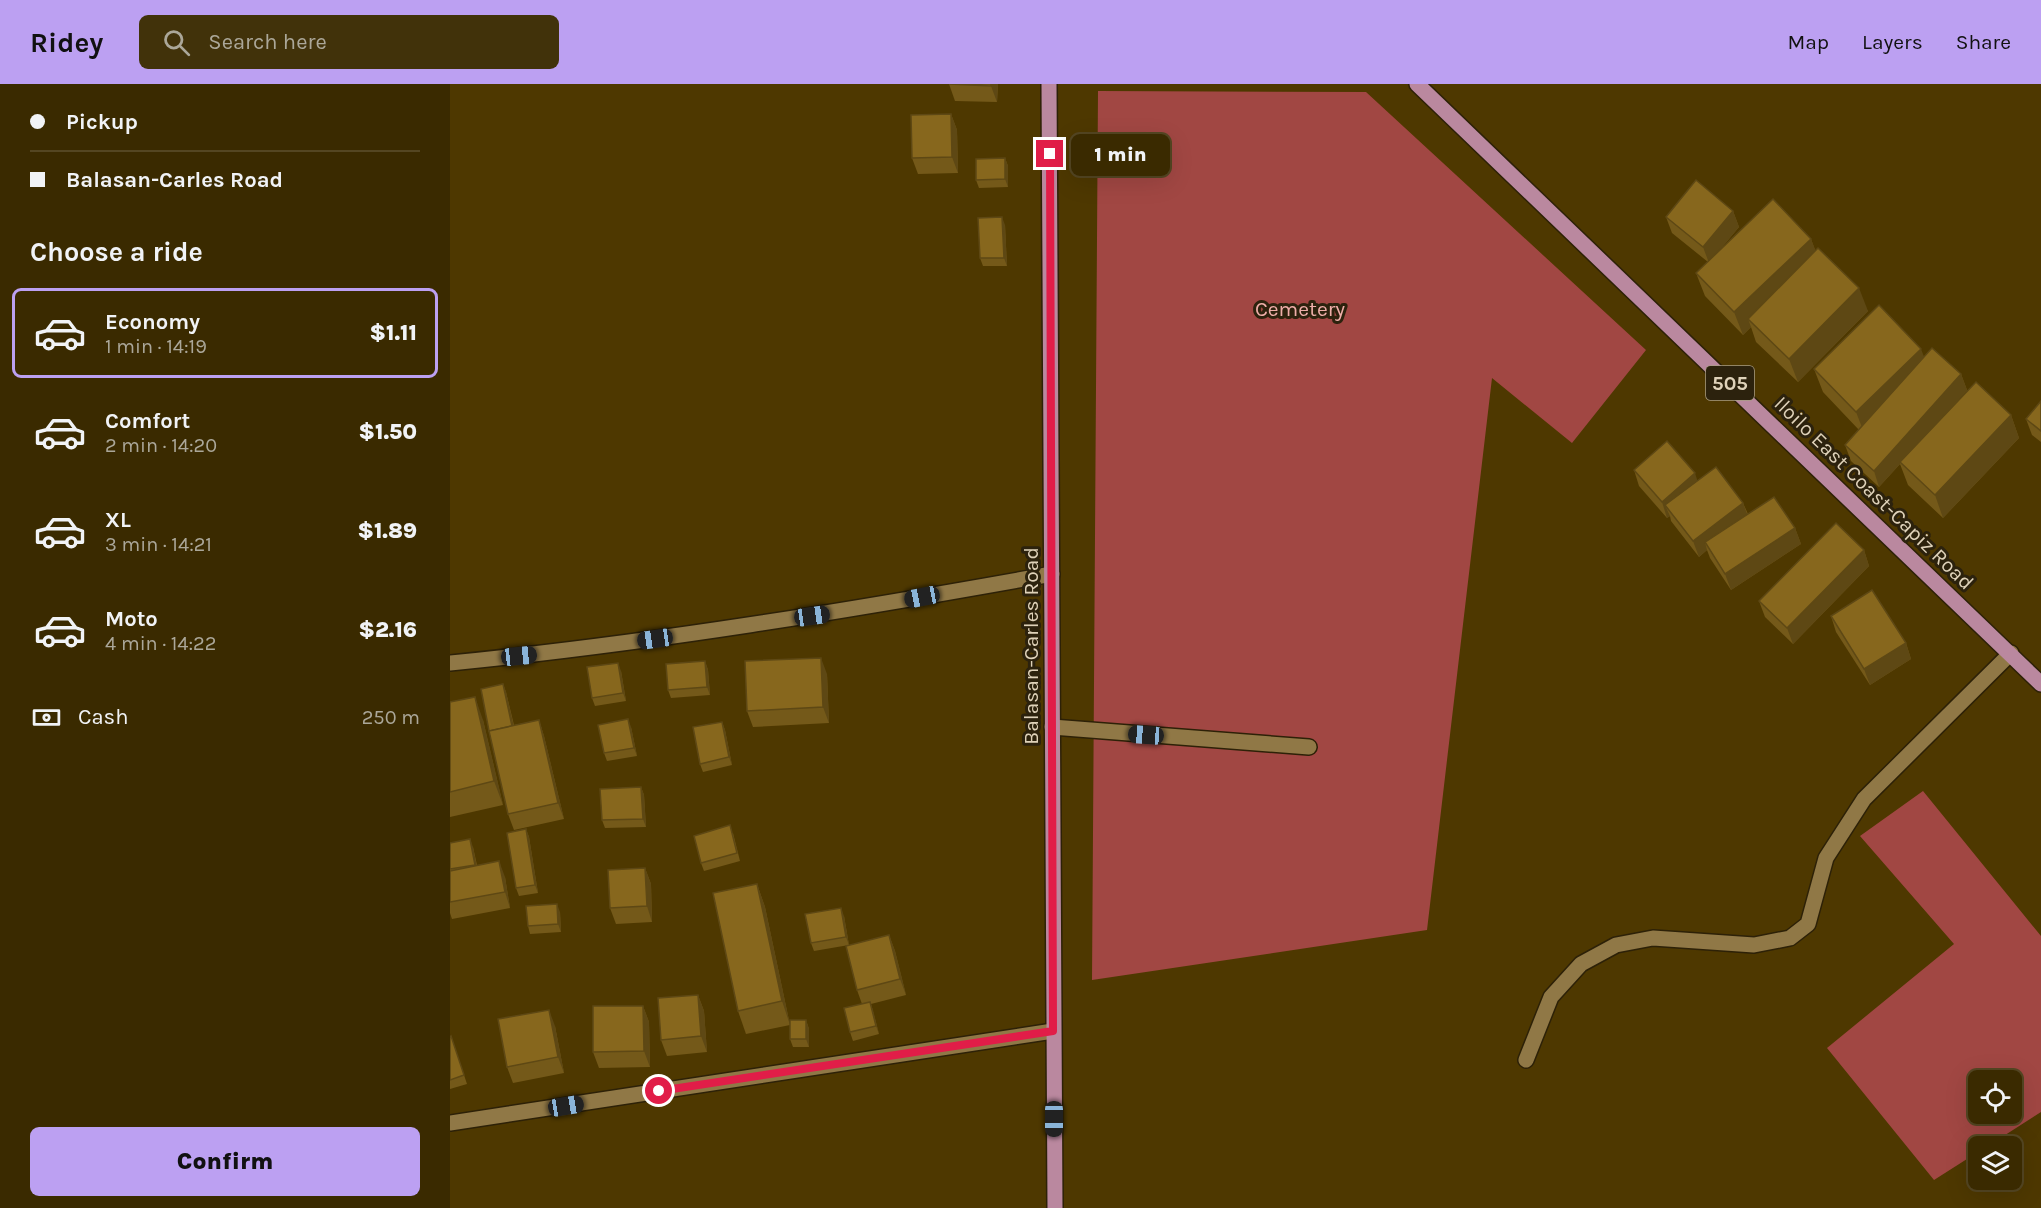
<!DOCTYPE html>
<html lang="en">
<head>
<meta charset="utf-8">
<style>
	body { margin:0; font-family:Karla,sans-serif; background:#41320a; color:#f1f3f6; height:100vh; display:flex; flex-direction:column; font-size:22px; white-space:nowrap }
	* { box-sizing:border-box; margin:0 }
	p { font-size:20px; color:#aba799 }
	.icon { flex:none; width:33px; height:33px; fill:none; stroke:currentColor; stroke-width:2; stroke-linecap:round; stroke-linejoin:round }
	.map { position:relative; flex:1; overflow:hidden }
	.sheet { display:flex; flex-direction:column; background:#3a2a00; width:450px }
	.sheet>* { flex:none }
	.banner { display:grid; align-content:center; height:132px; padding:0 30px; background:#3a2a00 }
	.buttons { position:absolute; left:1518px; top:986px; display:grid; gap:12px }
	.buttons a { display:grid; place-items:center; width:54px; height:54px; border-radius:9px; background:#3a2a00; box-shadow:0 6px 24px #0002,0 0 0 2px #544622; font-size:30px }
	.end { position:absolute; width:27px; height:27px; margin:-14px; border:8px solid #e11d48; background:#fff; box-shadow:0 0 0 3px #fff }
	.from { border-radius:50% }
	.bubble { position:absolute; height:42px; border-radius:9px; background:#3a2a00; box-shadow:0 6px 24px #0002,0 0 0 2px #544622; font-size:20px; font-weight:800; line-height:42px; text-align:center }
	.car { position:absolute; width:18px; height:36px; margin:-18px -9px; border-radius:8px; box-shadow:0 0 4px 2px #0007; background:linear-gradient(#222 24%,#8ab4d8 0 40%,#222 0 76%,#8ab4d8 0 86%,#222 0) }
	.banner b { display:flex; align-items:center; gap:21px; height:57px; font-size:22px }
	.banner b+b { border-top:2px solid #544622 }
	.banner i { width:15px; height:15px; background:#f1f3f6 }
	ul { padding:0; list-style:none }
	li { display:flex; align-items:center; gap:18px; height:90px; margin:0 12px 9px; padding:0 18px; border:3px solid transparent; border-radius:9px }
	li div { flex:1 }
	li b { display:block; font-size:22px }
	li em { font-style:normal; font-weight:800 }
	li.active { border-color:#bca0f2 }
	li>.icon { width:54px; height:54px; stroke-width:1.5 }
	h2 { padding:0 30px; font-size:27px; line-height:72px }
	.pay { display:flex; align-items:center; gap:15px; height:66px; padding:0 30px; font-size:22px }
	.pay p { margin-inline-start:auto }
	.cta { display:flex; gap:12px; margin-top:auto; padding:12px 30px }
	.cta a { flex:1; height:69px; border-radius:9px; background:#bca0f2; color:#111; font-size:24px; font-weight:800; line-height:69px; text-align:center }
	header { display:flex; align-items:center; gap:36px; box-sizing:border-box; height:84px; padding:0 30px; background:#bca0f2; color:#111 }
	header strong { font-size:28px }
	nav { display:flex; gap:33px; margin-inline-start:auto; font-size:21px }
	.search { width:420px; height:54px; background:#41320a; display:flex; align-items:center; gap:15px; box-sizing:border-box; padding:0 21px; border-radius:9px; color:#aba799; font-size:22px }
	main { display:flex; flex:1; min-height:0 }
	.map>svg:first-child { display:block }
	.green { fill:#a14743; fill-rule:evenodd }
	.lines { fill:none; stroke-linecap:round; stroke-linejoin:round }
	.minor-casing { stroke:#2d2107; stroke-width:18 }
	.major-casing { stroke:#2d2107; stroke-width:18 }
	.minor { stroke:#907846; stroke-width:15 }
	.major { stroke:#ba889f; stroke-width:15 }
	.wall { fill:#745919 }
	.shaded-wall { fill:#5e4814 }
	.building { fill:#87671d; stroke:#5e4814; stroke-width:1.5 }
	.route { stroke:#e11d48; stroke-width:8 }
	.labels { text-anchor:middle; stroke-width:6; stroke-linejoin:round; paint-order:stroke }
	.shield { fill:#2c220d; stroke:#a99d85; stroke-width:1.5 }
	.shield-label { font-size:20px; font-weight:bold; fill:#dfd2b9 }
	.park-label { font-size:21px; fill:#efaea9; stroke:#2c220d }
	.street-label { font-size:21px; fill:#dfd2b9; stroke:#2c220d }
</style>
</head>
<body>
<header>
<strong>Ridey</strong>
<div class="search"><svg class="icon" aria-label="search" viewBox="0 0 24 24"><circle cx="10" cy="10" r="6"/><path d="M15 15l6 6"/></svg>Search here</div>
<nav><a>Map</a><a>Layers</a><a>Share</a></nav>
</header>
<main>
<section class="sheet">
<div class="banner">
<b><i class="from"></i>Pickup</b>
<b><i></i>Balasan-Carles Road</b>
</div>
<h2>Choose a ride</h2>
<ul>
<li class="active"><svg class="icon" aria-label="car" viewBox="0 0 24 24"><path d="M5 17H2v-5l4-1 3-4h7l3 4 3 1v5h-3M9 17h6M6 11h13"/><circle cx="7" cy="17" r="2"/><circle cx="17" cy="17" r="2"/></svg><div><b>Economy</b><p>1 min · 14:19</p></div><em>$1.11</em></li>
<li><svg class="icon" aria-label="car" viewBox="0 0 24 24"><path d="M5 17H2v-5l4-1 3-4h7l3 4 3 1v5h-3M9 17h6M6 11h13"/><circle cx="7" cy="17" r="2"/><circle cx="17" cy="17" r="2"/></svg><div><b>Comfort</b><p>2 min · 14:20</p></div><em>$1.50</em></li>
<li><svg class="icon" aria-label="car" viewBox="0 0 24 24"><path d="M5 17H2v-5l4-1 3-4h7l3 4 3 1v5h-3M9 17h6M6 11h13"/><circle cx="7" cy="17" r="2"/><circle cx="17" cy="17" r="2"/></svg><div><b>XL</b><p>3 min · 14:21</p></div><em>$1.89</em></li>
<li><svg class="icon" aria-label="car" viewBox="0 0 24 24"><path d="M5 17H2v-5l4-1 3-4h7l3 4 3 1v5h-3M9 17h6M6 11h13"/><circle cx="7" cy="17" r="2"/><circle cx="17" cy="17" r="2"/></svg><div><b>Moto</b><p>4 min · 14:22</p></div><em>$2.16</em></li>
</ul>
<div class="pay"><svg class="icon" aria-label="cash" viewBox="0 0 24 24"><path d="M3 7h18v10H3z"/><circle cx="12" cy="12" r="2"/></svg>Cash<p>250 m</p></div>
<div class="cta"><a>Confirm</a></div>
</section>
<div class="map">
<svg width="1591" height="1124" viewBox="0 0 1591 1124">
	<rect width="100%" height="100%" fill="#4e3800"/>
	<g class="green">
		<path d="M 648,7 L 916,8 L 1196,266 L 1122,359 L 1042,294 L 977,846 L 642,896 Z"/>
		<path d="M 1473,707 L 1591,852 L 1591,1028 L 1538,1062 L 1528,1062 L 1528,1068 L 1484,1096 L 1377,964 L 1504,860 L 1410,752 ZM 1528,996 L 1562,996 L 1562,1029 L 1528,1029 Z"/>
	</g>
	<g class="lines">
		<g class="minor-casing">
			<g id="minor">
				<path d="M 0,579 C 202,559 402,526 602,490"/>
				<path d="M 602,643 L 859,663"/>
				<path d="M 1076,976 L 1101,913 L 1131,880 L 1166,861 L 1203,854 L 1304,861 L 1340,854 L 1358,840 L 1376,774 L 1414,715 L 1561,569"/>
				<path d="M 0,1039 L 603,947"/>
			</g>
		</g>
		<g class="major-casing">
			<g id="major">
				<path d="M 599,0 L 605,1124"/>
				<path d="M 967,0 L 1591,600"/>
			</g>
		</g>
		<use href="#minor" class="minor"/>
		<use href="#major" class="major"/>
	</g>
	<g class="wall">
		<path d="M 499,0 L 548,0 L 547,18 L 505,17 Z"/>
		<path d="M 501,30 L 507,46 L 508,89 L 468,90 L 462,74 Z"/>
		<path d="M 555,74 L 558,82 L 558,103 L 529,104 L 526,96 Z"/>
		<path d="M 1283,127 L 1289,143 L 1268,168 L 1361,155 L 1365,166 L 1418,227 L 1348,298 L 1306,258 L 1301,243 L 1293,251 L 1255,212 L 1246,189 L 1258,178 L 1222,149 L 1216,133 Z"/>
		<path d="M 555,141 L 557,182 L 533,182 L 530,174 Z"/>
		<path d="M 1474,273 L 1511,290 L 1517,306 L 1492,334 L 1561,331 L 1569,354 L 1493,434 L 1458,401 L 1450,380 L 1429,403 L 1401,377 L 1395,361 L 1409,346 L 1373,308 L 1364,285 Z"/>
		<path d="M 1591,317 L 1591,358 L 1582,351 L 1576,335 Z"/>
		<path d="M 1184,386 L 1247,397 L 1293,419 L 1298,430 L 1345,444 L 1351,460 L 1281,506 L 1260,474 L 1257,466 L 1249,473 L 1221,437 L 1220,432 L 1217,434 L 1189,402 Z"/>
		<path d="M 1414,466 L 1419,482 L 1343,560 L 1315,533 L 1309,517 Z"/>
		<path d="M 1381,532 L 1456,559 L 1461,575 L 1420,601 L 1386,548 Z"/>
		<path d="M 255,577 L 258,586 L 260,611 L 221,614 L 218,606 Z"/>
		<path d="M 171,587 L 176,617 L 145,622 L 142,614 Z"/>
		<path d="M 377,590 L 379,639 L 303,643 L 297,627 Z"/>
		<path d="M 53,600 L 56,608 L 64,641 L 89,636 L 94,652 L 114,735 L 64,746 L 58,730 Z"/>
		<path d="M 0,618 L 33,636 L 53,721 L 0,733 Z"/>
		<path d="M 272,638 L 275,646 L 282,681 L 253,688 L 250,680 Z"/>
		<path d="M 181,643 L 187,672 L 157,677 L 154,669 Z"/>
		<path d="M 191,703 L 194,711 L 196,743 L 155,744 L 152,736 Z"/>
		<path d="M 76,745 L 79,753 L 88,809 L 69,812 L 66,804 Z"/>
		<path d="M 283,749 L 290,777 L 254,787 L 251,779 Z"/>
		<path d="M 0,759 L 23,763 L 27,781 L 55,793 L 60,824 L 2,835 L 0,829 Z"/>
		<path d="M 195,784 L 201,800 L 202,838 L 166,840 L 160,824 Z"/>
		<path d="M 307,800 L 315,823 L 340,941 L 296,950 L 288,927 Z"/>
		<path d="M 110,828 L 111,848 L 80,850 L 78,842 Z"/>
		<path d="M 394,832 L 399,861 L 364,867 L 361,859 Z"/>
		<path d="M 439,851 L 445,867 L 456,911 L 421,920 L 429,950 L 403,957 L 400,948 L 412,920 L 407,906 Z"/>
		<path d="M 248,911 L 254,927 L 257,968 L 217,972 L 211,956 Z"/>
		<path d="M 193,922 L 199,938 L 200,983 L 149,984 L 143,968 Z"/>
		<path d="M 356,936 L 359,945 L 359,963 L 343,963 L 340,955 Z"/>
		<path d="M 105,942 L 114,989 L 63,999 L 57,983 Z"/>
		<path d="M 1,952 L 17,1000 L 0,1005 L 0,953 Z"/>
	</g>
	<g class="shaded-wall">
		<path d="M 541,0 L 548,0 L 547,18 L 541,2 Z"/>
		<path d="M 501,30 L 507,46 L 508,89 L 502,73 Z"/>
		<path d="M 555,74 L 558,82 L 558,103 L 555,95 Z"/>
		<path d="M 1283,127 L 1289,143 L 1259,179 L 1253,163 Z"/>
		<path d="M 552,133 L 555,141 L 557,182 L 554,174 Z"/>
		<path d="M 1361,155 L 1370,178 L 1298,235 L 1301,243 L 1293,251 L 1284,228 Z"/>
		<path d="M 1409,204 L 1418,227 L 1348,298 L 1339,275 Z"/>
		<path d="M 1471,265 L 1480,288 L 1415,351 L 1406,328 Z"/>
		<path d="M 1511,290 L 1517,306 L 1451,379 L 1450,378 L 1450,380 L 1429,403 L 1424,387 Z"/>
		<path d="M 1561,331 L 1569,354 L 1493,434 L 1485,411 Z"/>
		<path d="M 1245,389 L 1250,405 L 1215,421 L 1220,432 L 1217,434 L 1212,418 Z"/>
		<path d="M 1293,419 L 1299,435 L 1255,458 L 1257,466 L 1249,473 L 1243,457 Z"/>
		<path d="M 1345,444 L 1351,460 L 1281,506 L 1275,490 Z"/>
		<path d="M 1414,466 L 1419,482 L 1343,560 L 1337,544 Z"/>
		<path d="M 1456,559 L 1461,575 L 1420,601 L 1414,585 Z"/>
		<path d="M 371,574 L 377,590 L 379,639 L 373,623 Z"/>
		<path d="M 255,577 L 258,586 L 260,611 L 257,603 Z"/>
		<path d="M 168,579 L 171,587 L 176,617 L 173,609 Z"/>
		<path d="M 53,600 L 56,608 L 66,652 L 63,644 Z"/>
		<path d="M 25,613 L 33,636 L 53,721 L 44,697 Z"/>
		<path d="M 178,635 L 181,643 L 187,672 L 184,664 Z"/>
		<path d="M 89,636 L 94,652 L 114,735 L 108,719 Z"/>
		<path d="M 272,638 L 275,646 L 282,681 L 279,673 Z"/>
		<path d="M 191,703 L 194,711 L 196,743 L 193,735 Z"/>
		<path d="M 76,745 L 79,753 L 88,809 L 85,801 Z"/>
		<path d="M 20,755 L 23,763 L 28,789 L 25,781 Z"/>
		<path d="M 49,777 L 55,793 L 60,824 L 55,808 Z"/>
		<path d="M 195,784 L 201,800 L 202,838 L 197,822 Z"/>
		<path d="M 307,800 L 315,823 L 340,941 L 332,917 Z"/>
		<path d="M 107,820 L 110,828 L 111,848 L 108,840 Z"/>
		<path d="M 391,824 L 394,832 L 399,861 L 396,853 Z"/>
		<path d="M 439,851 L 445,867 L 456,911 L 450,895 Z"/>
		<path d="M 248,911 L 254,927 L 257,968 L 251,952 Z"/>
		<path d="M 420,918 L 423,926 L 429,950 L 426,942 Z"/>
		<path d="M 193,922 L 199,938 L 200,983 L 194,967 Z"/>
		<path d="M 99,926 L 105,942 L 114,989 L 108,973 Z"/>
		<path d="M 356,936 L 359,945 L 359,963 L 356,955 Z"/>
	</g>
	<g class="building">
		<path d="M 499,0 L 541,0 L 541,2 Z"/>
		<path d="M 501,30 L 502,73 L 462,74 L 461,31 Z"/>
		<path d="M 555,74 L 555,95 L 526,96 L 526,75 Z"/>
		<path d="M 1246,96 L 1283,127 L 1253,163 L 1216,133 Z"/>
		<path d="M 1323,115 L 1361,155 L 1284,228 L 1246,189 Z"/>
		<path d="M 552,133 L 554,174 L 530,174 L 528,134 Z"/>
		<path d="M 1368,164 L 1409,204 L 1339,275 L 1298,235 Z"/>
		<path d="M 1429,221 L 1471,265 L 1406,328 L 1364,285 Z"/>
		<path d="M 1482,264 L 1511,290 L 1424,387 L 1395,361 Z"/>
		<path d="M 1526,298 L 1561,331 L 1485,411 L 1450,378 Z"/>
		<path d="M 1591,317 L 1591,347 L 1576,335 Z"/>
		<path d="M 1217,357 L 1245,389 L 1212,418 L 1184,386 Z"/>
		<path d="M 1266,383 L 1293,419 L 1243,457 L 1215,421 Z"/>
		<path d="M 1324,413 L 1345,444 L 1275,490 L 1255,458 Z"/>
		<path d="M 1386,439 L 1414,466 L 1337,544 L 1309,517 Z"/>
		<path d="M 1422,506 L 1456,559 L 1414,585 L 1381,532 Z"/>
		<path d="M 371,574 L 373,623 L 297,627 L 295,577 Z"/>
		<path d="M 255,577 L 257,603 L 218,606 L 216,580 Z"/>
		<path d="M 168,579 L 173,609 L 142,614 L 137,583 Z"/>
		<path d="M 53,600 L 62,642 L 39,647 L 31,605 Z"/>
		<path d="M 25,613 L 44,697 L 0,708 L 0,618 Z"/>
		<path d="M 178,635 L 184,664 L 154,669 L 148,641 Z"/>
		<path d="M 89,636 L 108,719 L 58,730 L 39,647 Z"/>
		<path d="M 272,638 L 279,673 L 250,680 L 243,643 Z"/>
		<path d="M 191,703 L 193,735 L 152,736 L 150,705 Z"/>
		<path d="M 280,741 L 287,769 L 251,779 L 244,752 Z"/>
		<path d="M 76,745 L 85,801 L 66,804 L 57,749 Z"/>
		<path d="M 20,755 L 25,781 L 0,785 L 0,759 Z"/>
		<path d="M 49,777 L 55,808 L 0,818 L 0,787 Z"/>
		<path d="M 195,784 L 197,822 L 160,824 L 158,786 Z"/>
		<path d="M 307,800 L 332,917 L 288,927 L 263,809 Z"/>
		<path d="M 107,820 L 108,840 L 78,842 L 76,822 Z"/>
		<path d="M 391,824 L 396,853 L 361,859 L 355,830 Z"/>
		<path d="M 439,851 L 450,895 L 407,906 L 396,862 Z"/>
		<path d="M 248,911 L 251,952 L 211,956 L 208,914 Z"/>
		<path d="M 420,918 L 426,942 L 400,948 L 394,924 Z"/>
		<path d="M 143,922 L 193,922 L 194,967 L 143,968 Z"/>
		<path d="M 99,926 L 108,973 L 57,983 L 48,935 Z"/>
		<rect x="340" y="936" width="16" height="19"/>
		<path d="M 1,952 L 14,991 L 0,996 L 0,953 Z"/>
	</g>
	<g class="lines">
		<path class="route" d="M 209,1007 L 603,947 L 600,70"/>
	</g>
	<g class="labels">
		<rect class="shield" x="1256" y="282" width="48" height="34" rx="4.5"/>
		<g class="shield-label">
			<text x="1280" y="306">505</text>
		</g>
		<g class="park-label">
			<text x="850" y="232">Cemetery</text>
		</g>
		<g class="street-label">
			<text transform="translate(1424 409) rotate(44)" y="7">Iloilo East Coast-Capiz Road</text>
			<text transform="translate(581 562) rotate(-90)" y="7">Balasan-Carles Road</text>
		</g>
	</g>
</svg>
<div class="buttons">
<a><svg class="icon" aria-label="locate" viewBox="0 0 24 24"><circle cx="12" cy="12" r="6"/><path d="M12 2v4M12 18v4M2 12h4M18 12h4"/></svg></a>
<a><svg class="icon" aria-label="layers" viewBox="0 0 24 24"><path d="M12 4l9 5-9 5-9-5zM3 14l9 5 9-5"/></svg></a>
</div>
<i class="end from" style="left:209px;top:1007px"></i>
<i class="end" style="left:600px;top:70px"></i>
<div class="bubble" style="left:621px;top:50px;width:99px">1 min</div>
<i class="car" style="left:472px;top:513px;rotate:259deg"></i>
<i class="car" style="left:362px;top:532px;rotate:82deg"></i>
<i class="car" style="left:205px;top:555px;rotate:262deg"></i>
<i class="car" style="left:69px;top:572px;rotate:84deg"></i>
<i class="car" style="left:696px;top:651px;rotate:274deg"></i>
<i class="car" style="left:116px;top:1022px;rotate:81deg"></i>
<i class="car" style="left:604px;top:1035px;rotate:180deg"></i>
</div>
</main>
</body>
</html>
